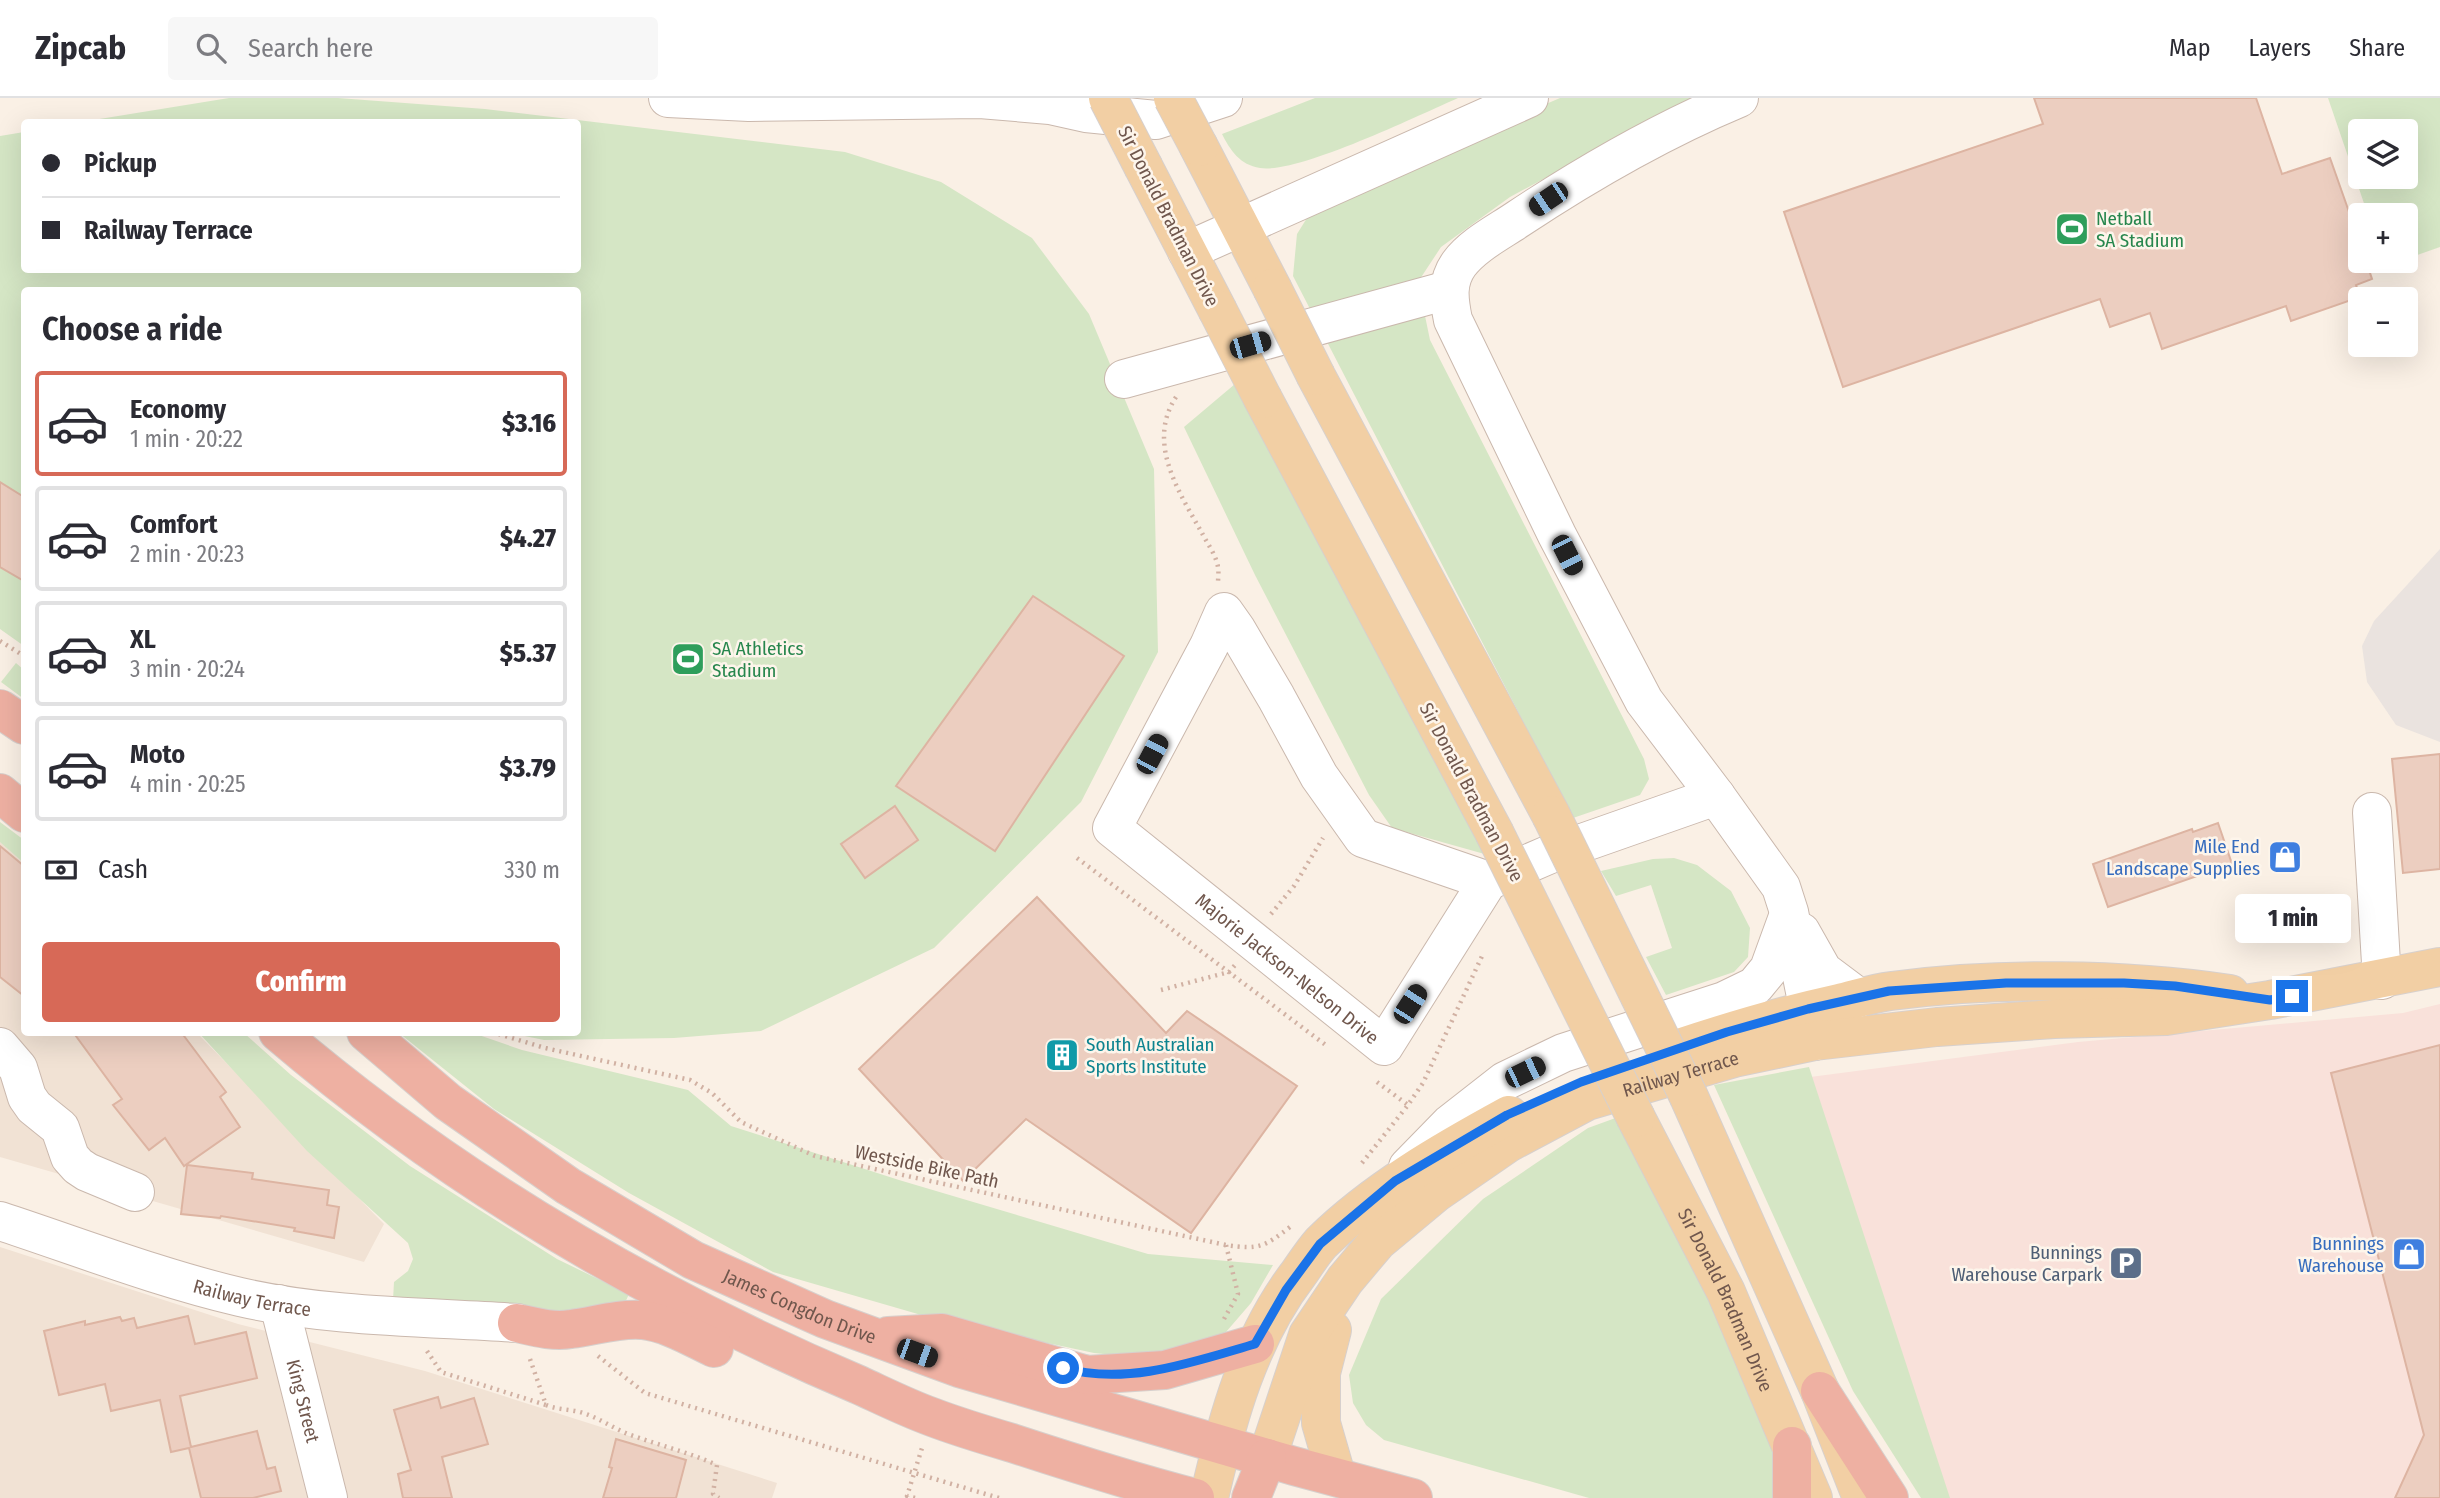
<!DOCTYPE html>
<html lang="en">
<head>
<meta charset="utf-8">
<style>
	body { margin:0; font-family:"Fira Sans Condensed",sans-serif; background:#f7f7f7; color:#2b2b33; height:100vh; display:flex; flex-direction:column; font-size:26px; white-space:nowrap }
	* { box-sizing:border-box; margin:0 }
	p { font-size:23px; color:#7c7c81 }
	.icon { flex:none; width:38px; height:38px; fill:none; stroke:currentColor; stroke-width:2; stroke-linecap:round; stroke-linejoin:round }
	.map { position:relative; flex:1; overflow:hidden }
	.panel { position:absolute; left:21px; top:189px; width:560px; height:749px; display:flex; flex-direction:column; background:#fff; border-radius:7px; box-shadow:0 7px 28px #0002 }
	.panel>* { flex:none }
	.guide { position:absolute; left:21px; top:21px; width:560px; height:154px; border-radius:7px; box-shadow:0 7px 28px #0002; display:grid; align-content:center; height:154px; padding:0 21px; background:#fff }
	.buttons { position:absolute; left:2348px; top:21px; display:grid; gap:14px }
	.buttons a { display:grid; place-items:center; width:70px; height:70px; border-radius:7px; background:#fff; box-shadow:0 7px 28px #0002; font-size:35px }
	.end { position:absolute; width:32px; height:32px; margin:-16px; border:9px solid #1a73e8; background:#fff; box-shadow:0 0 0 4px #fff }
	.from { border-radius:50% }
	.bubble { position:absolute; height:49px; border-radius:7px; background:#fff; box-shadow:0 7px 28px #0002; font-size:23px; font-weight:800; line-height:49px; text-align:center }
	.car { position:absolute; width:21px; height:42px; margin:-21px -10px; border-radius:9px; box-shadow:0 0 5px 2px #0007; background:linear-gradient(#222 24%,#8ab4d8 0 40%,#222 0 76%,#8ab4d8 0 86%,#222 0) }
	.guide b { display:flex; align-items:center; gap:24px; height:66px; font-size:26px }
	.guide b+b { border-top:2px solid #e1e1e2 }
	.guide i { width:18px; height:18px; background:#2b2b33 }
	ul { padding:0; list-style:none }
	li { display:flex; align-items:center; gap:21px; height:105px; margin:0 14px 10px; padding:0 7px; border:4px solid #e1e1e2; border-radius:7px }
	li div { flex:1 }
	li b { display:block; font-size:26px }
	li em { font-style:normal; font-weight:800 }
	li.active { border-color:#d76957 }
	li>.icon { width:63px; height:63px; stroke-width:1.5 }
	h2 { padding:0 21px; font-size:32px; line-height:84px }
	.pay { display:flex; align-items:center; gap:18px; height:77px; padding:0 21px; font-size:26px }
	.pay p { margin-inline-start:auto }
	.button { display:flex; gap:14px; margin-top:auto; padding:14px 21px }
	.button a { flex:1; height:80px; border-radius:7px; background:#d76957; color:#fff; font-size:28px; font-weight:800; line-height:80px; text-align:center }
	header { display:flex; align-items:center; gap:42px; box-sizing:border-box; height:98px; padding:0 35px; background:#fff; border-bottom:2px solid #e1e1e2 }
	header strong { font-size:33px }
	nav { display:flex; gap:38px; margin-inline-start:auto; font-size:24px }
	.search { width:490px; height:63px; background:#f7f7f7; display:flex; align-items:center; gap:18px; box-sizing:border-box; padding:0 24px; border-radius:7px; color:#7c7c81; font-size:26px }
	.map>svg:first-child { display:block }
	.residential { fill:#f1e2d4 }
	.commercial { fill:#f9e1da }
	.industrial { fill:#eae3df }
	.green { fill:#d5e6c5; fill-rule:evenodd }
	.building { fill:#eccec0; stroke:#ddb4a2; stroke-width:2 }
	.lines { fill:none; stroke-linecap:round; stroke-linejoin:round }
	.minor-casing { stroke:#cab8ad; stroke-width:40 }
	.major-casing { stroke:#d7d0cd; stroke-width:40 }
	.highway-casing { stroke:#d7d0cd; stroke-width:40 }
	.path { stroke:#d1b1a3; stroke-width:4.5; stroke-dasharray:2 5; stroke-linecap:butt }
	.minor { stroke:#fff; stroke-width:38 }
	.major { stroke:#f2cfa4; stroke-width:38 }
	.highway { stroke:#eeb0a2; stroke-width:38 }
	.major-bridge-casing { stroke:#d7d0cd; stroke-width:40; stroke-linecap:butt }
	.major-bridge { stroke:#f2cfa4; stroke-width:38 }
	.route { stroke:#1a73e8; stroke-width:9 }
	.labels { text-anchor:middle; stroke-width:5; stroke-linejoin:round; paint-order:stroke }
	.street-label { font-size:19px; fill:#70574d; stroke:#fdf5eb }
	.leisure-label { font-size:19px; fill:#27864d; stroke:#fdf5eb; text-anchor:start }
	.shop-label { font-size:19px; fill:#366cbe; stroke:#fdf5eb; text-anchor:end }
	.culture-label { font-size:19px; fill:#0d838f; stroke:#fdf5eb; text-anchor:start }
	.service-label { font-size:19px; fill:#4e5e75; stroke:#fdf5eb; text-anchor:end }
</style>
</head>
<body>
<header>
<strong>Zipcab</strong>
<div class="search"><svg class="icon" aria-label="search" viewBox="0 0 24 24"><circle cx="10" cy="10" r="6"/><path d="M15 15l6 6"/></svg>Search here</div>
<nav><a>Map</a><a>Layers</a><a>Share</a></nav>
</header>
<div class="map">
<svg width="2440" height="1400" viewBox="0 0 2440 1400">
	<rect width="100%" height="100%" fill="#faf0e5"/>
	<g class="residential">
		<path d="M 0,743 L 24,758 L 24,934 L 197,935 L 384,1126 L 364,1164 L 0,1059 Z"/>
		<path d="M 0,1149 L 238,1226 L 425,1273 L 777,1385 L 772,1400 L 0,1400 Z"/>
	</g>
	<path class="commercial" d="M 2440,906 L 2440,1400 L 1936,1400 L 1795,981 L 2078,944 L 2403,915 Z"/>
	<path class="industrial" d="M 2440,451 L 2440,644 L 2396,627 L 2367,584 L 2362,548 L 2374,523 Z"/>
	<g class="green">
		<path d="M 229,0 L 338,0 L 485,11 L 845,54 L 941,84 L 1032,140 L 1089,216 L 1154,371 L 1158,554 L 1081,704 L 934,850 L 761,933 L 674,940 L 544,942 L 510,935 L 578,934 L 578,192 L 24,192 L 24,548 L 0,531 L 0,38 L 24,34 L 24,172 L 578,172 L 578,24 L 81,24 Z"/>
		<path d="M 1315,0 L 1458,0 C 1417,18 1298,76 1260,70 C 1240,67 1230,52 1222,36 Z"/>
		<path d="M 1560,0 L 1706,0 L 1636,31 L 1510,99 L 1441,149 L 1418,184 L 1430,242 L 1644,661 L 1649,681 L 1640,697 L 1573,720 L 1293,178 L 1297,136 L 1317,104 Z"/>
		<path d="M 2328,0 L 2440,0 L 2440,149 L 2406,161 L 2406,117 L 2368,117 ZM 2361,33 L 2406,33 L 2406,79 L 2361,79 Z"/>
		<path d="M 1235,286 L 1488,757 L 1392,730 L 1369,697 L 1255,477 L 1184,329 Z"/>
		<path d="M 16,565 L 24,572 L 24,601 L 1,584 Z"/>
		<path d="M 0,724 L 24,742 L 24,765 L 0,744 Z"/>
		<path d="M 1674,760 L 1697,767 L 1731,793 L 1750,830 L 1748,859 L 1734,874 L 1666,897 L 1646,859 L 1672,850 L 1651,787 L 1616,798 L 1601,773 L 1653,761 Z"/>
		<path d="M 199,935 L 244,935 L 291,977 L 410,1068 L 557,1161 L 629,1196 L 619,1218 L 393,1202 L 394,1184 L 408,1173 L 413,1161 L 408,1145 L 307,1053 Z"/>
		<path d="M 399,935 L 473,935 L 522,952 L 688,992 L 731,1028 L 899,1082 L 1148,1156 L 1273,1167 L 1251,1205 L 1226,1234 L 1180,1255 L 1134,1259 L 1094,1255 L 935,1221 L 773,1174 L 629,1095 L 494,1011 Z"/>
		<path d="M 1809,969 L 1950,1400 L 1921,1400 L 1853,1293 L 1714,987 Z"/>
		<path d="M 1621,1018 L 1780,1349 L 1778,1400 L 1589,1400 L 1384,1342 L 1366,1327 L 1353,1305 L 1349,1277 L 1381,1201 L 1483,1101 L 1588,1030 Z"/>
	</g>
	<g class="building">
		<path d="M 2034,0 L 2256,0 L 2282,76 L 2330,60 L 2361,148 L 2361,163 L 2366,163 L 2372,181 L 2356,187 L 2360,199 L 2291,223 L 2286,208 L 2162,251 L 2150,215 L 2110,229 L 2100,201 L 1843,289 L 1784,114 L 2043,26 Z"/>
		<path d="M 0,384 L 24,399 L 24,483 L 0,469 Z"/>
		<path d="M 1033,498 L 1124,558 L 995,753 L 896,688 Z"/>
		<path d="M 2440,656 L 2440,771 L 2403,775 L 2392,661 Z"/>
		<path d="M 895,708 L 918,742 L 865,780 L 841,746 Z"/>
		<path d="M 2218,725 L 2232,766 L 2108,809 L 2093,766 L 2192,731 L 2193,734 Z"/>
		<path d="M 0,748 L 24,768 L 24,898 L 0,879 Z"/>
		<path d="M 1037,799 L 1166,935 L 1187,913 L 1297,988 L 1191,1135 L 1026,1021 L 963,1083 L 859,971 Z"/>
		<path d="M 73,934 L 181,934 L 226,994 L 220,999 L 240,1029 L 184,1068 L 165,1040 L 149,1052 L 113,1007 L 122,1001 Z"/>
		<path d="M 2440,947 L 2440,1400 L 2395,1400 L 2424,1337 L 2331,975 Z"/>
		<path d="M 187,1067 L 253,1075 L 252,1081 L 329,1092 L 327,1107 L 339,1109 L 334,1140 L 294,1133 L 295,1130 L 221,1118 L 220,1120 L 181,1116 Z"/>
		<path d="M 188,1218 L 195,1246 L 246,1234 L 257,1280 L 180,1298 L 191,1349 L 257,1333 L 267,1371 L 275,1369 L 281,1393 L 253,1400 L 201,1400 L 189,1350 L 171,1354 L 160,1302 L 111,1313 L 105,1286 L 59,1297 L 44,1233 L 85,1223 L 85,1227 L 120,1219 L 122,1223 L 134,1220 L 137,1230 Z"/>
		<path d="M 438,1299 L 441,1310 L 474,1300 L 488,1346 L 442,1359 L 452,1400 L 403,1400 L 398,1376 L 411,1372 L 394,1312 Z"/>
		<path d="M 616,1341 L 686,1362 L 676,1400 L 603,1400 L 612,1370 L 609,1369 Z"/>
	</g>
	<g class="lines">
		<g class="minor-casing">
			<g id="minor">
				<path d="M 668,0 L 749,4 L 980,1 L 1050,7 L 1086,15 L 1156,22 L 1223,0"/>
				<path d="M 1739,0 C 1660,33 1589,74 1518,121 C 1499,134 1473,147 1459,166 C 1446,184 1449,202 1453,222 L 1557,437 L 1644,603 L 1716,698 L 1781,789 L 1789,814 L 1815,943"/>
				<path d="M 1187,153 L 1529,0"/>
				<path d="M 1124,281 L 1448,192"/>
				<path d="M 2372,714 L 2382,882"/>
				<path id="s1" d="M 1488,783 L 1363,740 L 1319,678 L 1276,599 L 1236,531 L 1224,514 L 1209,548 L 1112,730 L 1384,948 L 1488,783 L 1548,757 L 1716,698"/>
				<path d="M 1801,834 L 1823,873 L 1859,900"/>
				<path d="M 0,949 L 18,970 L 27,999 L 34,1009 L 60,1030 L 70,1059 L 78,1068 L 87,1074 L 135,1094"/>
				<path d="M 1408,1069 L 1450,1026 L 1505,983 L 1563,955 L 1724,903 L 1755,888 L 1769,871 L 1789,816"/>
				<path id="s2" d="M 0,1123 C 79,1149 159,1180 240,1199 C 326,1219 428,1219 517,1225"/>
				<path id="s3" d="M 279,1206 L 328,1400"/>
			</g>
		</g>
		<g class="major-casing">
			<g id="major">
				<path d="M 1199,49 L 1272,190"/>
				<path d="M 1144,70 L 1217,211"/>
				<path d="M 1316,278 L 1551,717"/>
				<path d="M 1263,301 L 1494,734"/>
				<path d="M 1676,951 C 1730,933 1784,917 1839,905 C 1856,901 1874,895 1891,893 C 1998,879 2123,880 2230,896"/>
				<path d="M 1689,999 L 1820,1293 L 1862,1400"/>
				<path id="s4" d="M 1636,1020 L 1726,1194 L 1813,1400"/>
				<path d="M 1332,1232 L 1321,1275 L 1321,1325 L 1336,1377"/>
				<path id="s5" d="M 1267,1360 L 1308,1237 L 1345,1182 L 1377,1144 L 1437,1094 L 1508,1045 L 1587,1003 L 1734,960 L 1815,943 L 1937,929 L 2054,921 L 2166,918 L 2270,902 L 2440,869"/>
				<path d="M 1209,1400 C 1227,1321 1249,1240 1299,1175 C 1306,1165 1313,1154 1321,1145 C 1375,1092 1443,1053 1509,1017"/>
			</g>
		</g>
		<g class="highway-casing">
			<g id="highway">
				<path d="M 0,611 L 24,627"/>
				<path d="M 0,695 L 24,715"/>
				<path d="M 278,934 C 451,1082 649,1198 859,1287 C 883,1298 907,1310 932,1319 C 958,1329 985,1337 1012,1345 C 1073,1365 1133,1384 1195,1400"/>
				<path id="s6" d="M 366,934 L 448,1004 L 568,1088 L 693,1162 L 825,1221 L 959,1270 L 1294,1368 L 1413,1400"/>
				<path d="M 517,1225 C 535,1229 553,1234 571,1231 C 595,1228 618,1220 642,1222 C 668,1225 691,1239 714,1250"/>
				<path d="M 888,1238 L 942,1235 L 1087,1277 L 1165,1272 L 1255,1246"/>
				<path d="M 1820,1293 L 1889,1400"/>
				<path d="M 1251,1400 L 1267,1360"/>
				<path d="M 1792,1400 L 1792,1348"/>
			</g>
		</g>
		<g class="path">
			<path d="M 1176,299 C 1146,345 1179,394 1202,435 C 1207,445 1216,457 1218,469 C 1219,474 1218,480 1218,485"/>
			<path d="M 0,543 L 24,558"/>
			<path d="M 1077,760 L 1327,948"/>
			<path d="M 1271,816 L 1294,788 L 1323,740"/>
			<path d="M 1161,892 L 1229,874 L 1235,867"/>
			<path d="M 492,934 L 545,950 L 690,982 L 712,995 L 741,1024 L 815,1058 L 1226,1147 C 1259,1152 1264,1149 1290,1129"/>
			<path d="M 1377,984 L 1408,1007"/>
			<path d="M 1362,1065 L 1408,1007 L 1423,985 L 1483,856"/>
			<path d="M 1224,1221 L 1238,1196 L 1226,1147"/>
			<path d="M 427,1253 L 441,1274 L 546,1307 L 530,1261"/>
			<path d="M 598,1258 L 645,1295 L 999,1400"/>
			<path d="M 546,1307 C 558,1312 571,1311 583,1315 C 599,1320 613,1330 628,1336 C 658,1347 688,1354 717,1367 L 713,1396 L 719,1400"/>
			<path d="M 915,1400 L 907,1398 L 922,1350"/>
		</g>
		<use href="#minor" class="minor"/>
		<use href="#major" class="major"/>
		<use href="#highway" class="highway"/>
		<g class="major-bridge-casing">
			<g id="major-bridge">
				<path d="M 1108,0 L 1144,70"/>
				<path d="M 1173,0 L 1199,49"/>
				<path d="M 1272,190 L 1316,278"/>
				<path d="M 1217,211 L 1263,301"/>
				<path d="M 1551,717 L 1689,999"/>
				<path d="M 1494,734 L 1636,1020"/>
			</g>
		</g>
		<use href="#major-bridge" class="major-bridge"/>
	</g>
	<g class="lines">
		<path class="route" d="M 1063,1270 C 1127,1288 1193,1264 1255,1246 L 1286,1192 L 1320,1146 L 1395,1083 L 1507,1017 L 1581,984 L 1727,934 L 1808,911 L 1889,893 L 2006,885 L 2124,885 L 2175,888 L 2270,902 L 2292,898"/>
	</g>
	<defs>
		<g id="stadium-square" transform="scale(1.75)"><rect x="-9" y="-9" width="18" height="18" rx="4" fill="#2e9e5b" stroke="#fdf5eb"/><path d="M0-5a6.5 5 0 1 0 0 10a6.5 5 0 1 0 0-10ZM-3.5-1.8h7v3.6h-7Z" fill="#fff"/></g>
		<g id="shop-square" transform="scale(1.75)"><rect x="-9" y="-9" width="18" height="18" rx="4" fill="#3f7fe0" stroke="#fdf5eb"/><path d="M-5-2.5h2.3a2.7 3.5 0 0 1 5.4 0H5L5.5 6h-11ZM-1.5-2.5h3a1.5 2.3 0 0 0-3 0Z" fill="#fff"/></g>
		<g id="building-square" transform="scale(1.75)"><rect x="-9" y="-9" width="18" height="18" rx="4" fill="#0f9aa8" stroke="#fdf5eb"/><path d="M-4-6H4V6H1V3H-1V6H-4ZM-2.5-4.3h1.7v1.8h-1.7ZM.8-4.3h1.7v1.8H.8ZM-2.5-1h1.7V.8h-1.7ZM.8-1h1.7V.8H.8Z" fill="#fff"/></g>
		<g id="parking-square" transform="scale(1.75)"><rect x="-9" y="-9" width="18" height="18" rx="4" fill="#5c6f8a" stroke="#fdf5eb"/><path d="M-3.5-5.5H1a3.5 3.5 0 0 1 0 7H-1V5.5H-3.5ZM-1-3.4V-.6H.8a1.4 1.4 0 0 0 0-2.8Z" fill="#fff"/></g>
	</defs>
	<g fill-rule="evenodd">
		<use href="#stadium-square" x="2072" y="131"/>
		<use href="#stadium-square" x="688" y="561"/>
		<use href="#shop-square" x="2285" y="759"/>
		<use href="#building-square" x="1062" y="957"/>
		<use href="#shop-square" x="2409" y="1156"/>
		<use href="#parking-square" x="2126" y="1165"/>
	</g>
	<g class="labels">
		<g class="street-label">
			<text transform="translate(1169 118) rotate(63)" y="7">Sir Donald Bradman Drive</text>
			<text transform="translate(1472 694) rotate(62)" y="7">Sir Donald Bradman Drive</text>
			<text dy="7" stroke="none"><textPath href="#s1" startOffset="866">Majorie Jackson-Nelson Drive</textPath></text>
			<text dy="7" stroke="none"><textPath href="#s5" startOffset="597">Railway Terrace</textPath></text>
			<text transform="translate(927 1068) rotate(12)" y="7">Westside Bike Path</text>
			<text dy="7" stroke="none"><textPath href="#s2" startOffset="264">Railway Terrace</textPath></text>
			<text dy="7" stroke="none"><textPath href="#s4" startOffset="203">Sir Donald Bradman Drive</textPath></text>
			<text dy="7" stroke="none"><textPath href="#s6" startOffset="516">James Congdon Drive</textPath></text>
			<text dy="7" stroke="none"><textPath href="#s3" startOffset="100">King Street</textPath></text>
		</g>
		<g class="leisure-label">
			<text x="2096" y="127">Netball<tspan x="2096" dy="22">SA Stadium</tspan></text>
			<text x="712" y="557">SA Athletics<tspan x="712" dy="22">Stadium</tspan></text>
		</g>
		<g class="shop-label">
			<text x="2260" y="755">Mile End<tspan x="2260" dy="22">Landscape Supplies</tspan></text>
			<text x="2384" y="1152">Bunnings<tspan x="2384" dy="22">Warehouse</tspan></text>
		</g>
		<g class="culture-label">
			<text x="1086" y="953">South Australian<tspan x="1086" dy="22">Sports Institute</tspan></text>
		</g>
		<g class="service-label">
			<text x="2102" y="1161">Bunnings<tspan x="2102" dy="22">Warehouse Carpark</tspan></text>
		</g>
	</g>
</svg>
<div class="buttons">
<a><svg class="icon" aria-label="layers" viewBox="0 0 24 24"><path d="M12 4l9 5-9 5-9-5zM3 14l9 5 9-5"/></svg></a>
<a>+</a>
<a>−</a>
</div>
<i class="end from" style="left:1063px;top:1270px"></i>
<i class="end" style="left:2292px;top:898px"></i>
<div class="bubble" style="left:2235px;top:796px;width:116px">1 min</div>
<i class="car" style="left:1548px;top:101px;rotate:236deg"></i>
<i class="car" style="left:1250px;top:247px;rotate:74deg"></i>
<i class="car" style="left:1567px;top:457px;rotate:153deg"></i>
<i class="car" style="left:1152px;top:656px;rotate:28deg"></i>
<i class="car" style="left:1410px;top:906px;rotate:33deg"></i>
<i class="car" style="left:1525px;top:974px;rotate:64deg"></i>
<i class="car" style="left:917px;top:1255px;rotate:110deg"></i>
<div class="guide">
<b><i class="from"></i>Pickup</b>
<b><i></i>Railway Terrace</b>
</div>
<section class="panel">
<h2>Choose a ride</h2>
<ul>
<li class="active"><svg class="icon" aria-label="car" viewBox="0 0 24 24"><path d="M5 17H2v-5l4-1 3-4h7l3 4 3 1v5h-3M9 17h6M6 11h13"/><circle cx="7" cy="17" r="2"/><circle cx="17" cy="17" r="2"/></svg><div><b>Economy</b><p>1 min · 20:22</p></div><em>$3.16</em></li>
<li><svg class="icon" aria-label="car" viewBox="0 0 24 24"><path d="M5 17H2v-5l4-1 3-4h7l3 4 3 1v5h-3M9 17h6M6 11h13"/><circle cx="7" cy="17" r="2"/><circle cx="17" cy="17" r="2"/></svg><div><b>Comfort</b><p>2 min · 20:23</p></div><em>$4.27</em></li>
<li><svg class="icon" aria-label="car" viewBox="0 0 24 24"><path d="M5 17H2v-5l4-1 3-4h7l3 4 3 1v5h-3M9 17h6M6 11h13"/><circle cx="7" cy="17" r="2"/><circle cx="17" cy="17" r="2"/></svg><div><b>XL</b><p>3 min · 20:24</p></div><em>$5.37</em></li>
<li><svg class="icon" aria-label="car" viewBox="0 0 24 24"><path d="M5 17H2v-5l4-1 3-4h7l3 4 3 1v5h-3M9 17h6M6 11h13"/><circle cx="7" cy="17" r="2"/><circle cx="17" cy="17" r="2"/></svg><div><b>Moto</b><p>4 min · 20:25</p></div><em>$3.79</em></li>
</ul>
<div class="pay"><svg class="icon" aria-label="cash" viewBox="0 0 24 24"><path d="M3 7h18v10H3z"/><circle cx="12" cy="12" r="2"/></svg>Cash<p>330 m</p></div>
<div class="button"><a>Confirm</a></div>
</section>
</div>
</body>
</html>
